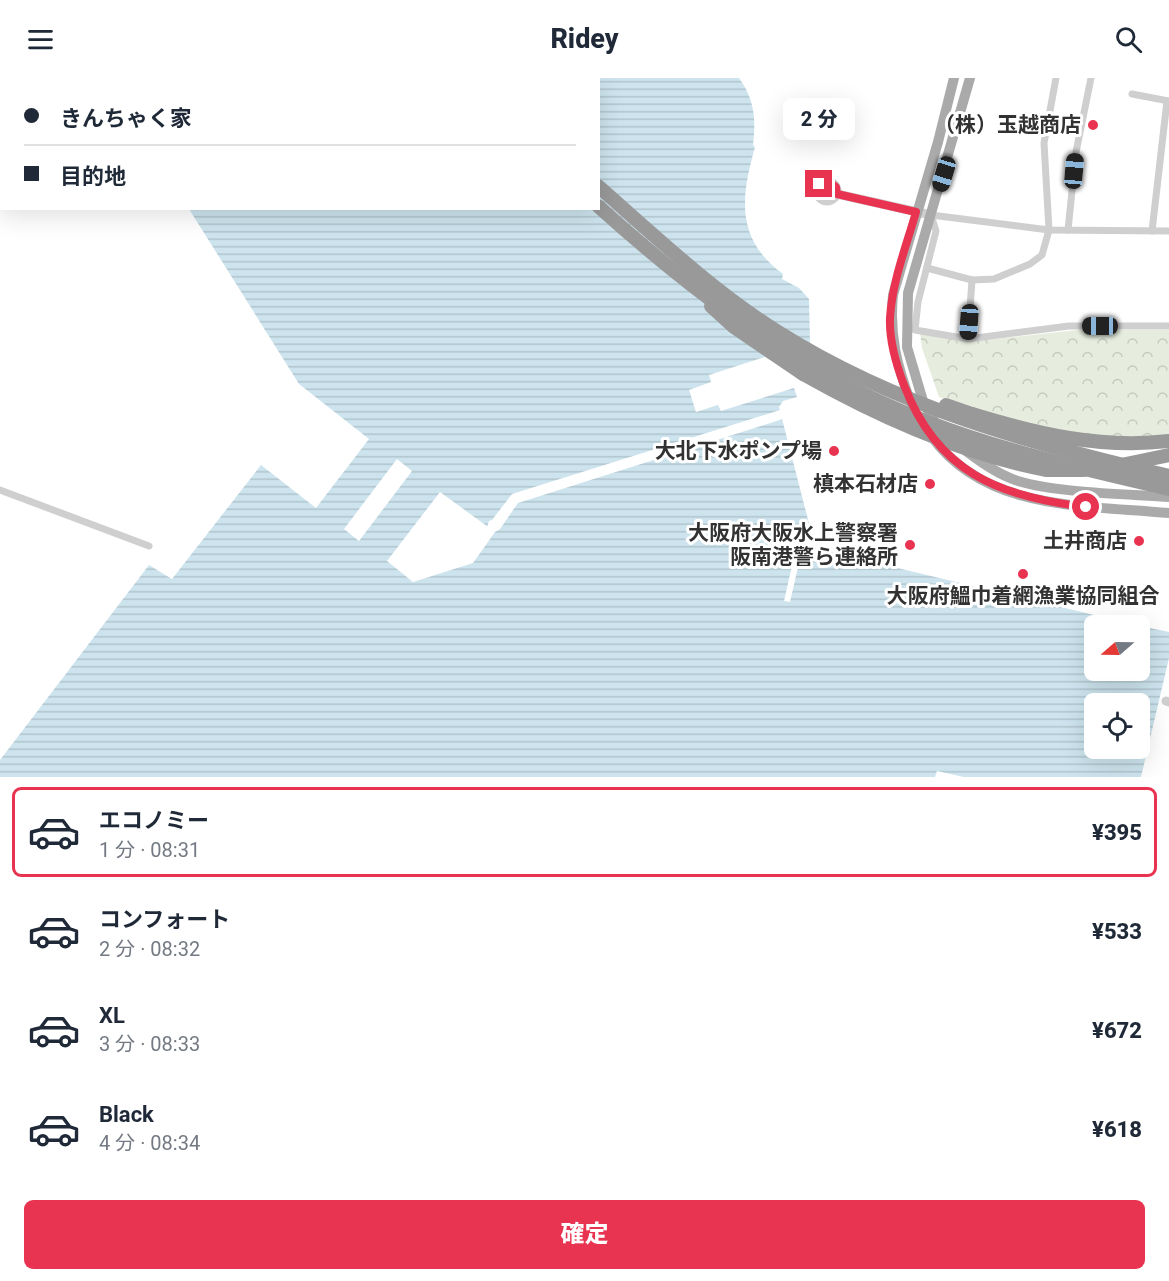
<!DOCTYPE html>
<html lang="ja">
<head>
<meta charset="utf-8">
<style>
	body { margin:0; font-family:Roboto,"Noto Sans JP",sans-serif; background:#f6f6f7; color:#1f2937; height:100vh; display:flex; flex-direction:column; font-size:22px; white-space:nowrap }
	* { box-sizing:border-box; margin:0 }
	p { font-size:20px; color:#747a83 }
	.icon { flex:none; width:33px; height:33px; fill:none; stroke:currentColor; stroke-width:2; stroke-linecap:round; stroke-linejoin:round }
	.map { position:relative; height:699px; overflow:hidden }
	.side { display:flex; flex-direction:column; background:#fff; flex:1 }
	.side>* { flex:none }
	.top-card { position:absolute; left:0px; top:0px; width:600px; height:132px; box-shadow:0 6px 24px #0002; display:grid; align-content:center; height:132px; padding:0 24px; background:#fff }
	.needle { width:39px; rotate:250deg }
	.fabs { position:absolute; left:1084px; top:537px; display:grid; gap:12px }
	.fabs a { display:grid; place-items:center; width:66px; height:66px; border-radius:9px; background:#fff; box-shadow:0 6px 24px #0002; font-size:30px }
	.end { position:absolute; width:27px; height:27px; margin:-14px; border:8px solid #e93451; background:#fff; box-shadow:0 0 0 3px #fff }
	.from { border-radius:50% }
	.bubble { position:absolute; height:42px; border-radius:9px; background:#fff; box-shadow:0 6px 24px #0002; font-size:20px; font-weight:800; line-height:42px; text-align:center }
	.car { position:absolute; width:18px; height:36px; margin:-18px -9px; border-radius:8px; box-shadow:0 0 4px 2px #0007; background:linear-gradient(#222 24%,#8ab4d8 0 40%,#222 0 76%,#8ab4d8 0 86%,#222 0) }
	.top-card b { display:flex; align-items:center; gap:21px; height:57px; font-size:22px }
	.top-card b+b { border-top:2px solid #e0e1e3 }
	.top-card i { width:15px; height:15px; background:#1f2937 }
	ul { padding:10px 0 0; list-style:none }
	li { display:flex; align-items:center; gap:18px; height:90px; margin:0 12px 9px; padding:0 12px; border:3px solid transparent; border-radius:9px }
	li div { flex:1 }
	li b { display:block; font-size:22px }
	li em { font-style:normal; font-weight:800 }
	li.selected { border-color:#e93451 }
	li>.icon { width:54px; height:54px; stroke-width:1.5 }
	.primary-button { display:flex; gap:12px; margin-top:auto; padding:12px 24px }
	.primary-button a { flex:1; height:69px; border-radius:9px; background:#e93451; color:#fff; font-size:24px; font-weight:800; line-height:69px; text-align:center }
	header { display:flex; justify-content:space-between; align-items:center; height:78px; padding:0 24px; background:#fff; font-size:27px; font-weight:800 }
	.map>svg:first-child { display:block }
	.park { fill:url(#park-crowns) }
	.water { fill:url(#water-rules); fill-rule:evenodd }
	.pier { fill:#fff }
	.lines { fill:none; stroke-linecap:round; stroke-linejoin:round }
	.minor { stroke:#cfcfcf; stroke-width:7 }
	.tertiary { stroke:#cfcfcf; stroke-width:9 }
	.primary { stroke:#aaa; stroke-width:10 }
	.motorway { stroke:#999; stroke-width:14 }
	.motorway-bridge { stroke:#999; stroke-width:14 }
	.route { stroke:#e93451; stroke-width:8 }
	.poi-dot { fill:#e93451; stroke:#fff; stroke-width:2 }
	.labels { text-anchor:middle; stroke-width:6; stroke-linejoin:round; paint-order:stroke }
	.poi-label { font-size:21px; font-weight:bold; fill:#323232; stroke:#fff; text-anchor:end }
</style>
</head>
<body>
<header><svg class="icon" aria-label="menu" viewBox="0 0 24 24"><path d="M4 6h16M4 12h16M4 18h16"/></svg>Ridey<svg class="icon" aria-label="search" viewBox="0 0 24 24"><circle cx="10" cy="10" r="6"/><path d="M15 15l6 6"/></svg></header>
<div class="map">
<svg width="1169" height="699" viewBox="0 0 1169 699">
	<defs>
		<pattern id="park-crowns" width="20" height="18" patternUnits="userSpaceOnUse" patternTransform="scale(1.5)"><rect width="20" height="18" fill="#e6ecde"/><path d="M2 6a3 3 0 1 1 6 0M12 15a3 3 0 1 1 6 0" fill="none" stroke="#c6cbbf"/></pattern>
		<pattern id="water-rules" width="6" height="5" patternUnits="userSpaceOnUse" patternTransform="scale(1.5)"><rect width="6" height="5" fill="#cde4ee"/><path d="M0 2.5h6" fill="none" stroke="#b0c4cd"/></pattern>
	</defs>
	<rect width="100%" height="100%" fill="#fff"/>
	<path class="park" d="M 1077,252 L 1169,252 L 1169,357 C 1092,369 1011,344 939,319 L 922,270 L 920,254 L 968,264 Z"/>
	<g class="water">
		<path d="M 137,0 L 417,0 L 424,1 L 137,2 Z"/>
		<path d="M 532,0 L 739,0 C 755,22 756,42 753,67 L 755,69 C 741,119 735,161 783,196 L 782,201 L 799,210 L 809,221 L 810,265 L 793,295 L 765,279 L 709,297 L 711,304 L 689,312 L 696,334 L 718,327 L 721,333 L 794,310 L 797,319 L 783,323 L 779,329 L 813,461 L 798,460 L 797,466 L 1140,548 L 1095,548 L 1095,592 L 1140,592 L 1140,548 L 1169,554 L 1169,580 L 1141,699 L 964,699 L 937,693 L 935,699 L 0,699 L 0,682 L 149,487 L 172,501 L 261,387 L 316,430 L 369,361 L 299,306 L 189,131 L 598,130 L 598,2 L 525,1 ZM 397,381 L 412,393 L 359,463 L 344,451 ZM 440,414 L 495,454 L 473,485 L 413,504 L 387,483 ZM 1095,626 L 1140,626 L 1140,670 L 1095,670 Z"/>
	</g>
	<g class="pier">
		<path d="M 780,332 L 783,341 L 518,425 L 500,451 L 495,454 L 487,449 L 489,443 L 492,442 L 512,416 Z"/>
		<path d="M 775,460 L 803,467 L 790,524 L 784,523 L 796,470 L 773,465 Z"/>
	</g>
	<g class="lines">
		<g class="minor">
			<path d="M 0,4 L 1,0"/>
			<path d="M 1132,16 L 1169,23"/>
			<path d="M 1068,152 L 1076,74 L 1091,0"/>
			<path d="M 1152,153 L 1167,23"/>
			<path d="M 1169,153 L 1049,152 L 931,137 L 936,153 L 918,224 L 915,252 L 968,261 L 1069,248 L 1169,248"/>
			<path d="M 927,190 L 972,202 L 994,201 L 1030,186 L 1042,177 L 1049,152 L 1044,65 L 1056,0"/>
			<path d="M 968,259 L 972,202"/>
			<path d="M 0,412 L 149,468"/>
		</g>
		<g class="tertiary">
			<circle cx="827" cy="113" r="10"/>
			<path d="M 837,116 L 931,137"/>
			<path d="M 1166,623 L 1169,624"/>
		</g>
		<g class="primary">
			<path d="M 911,325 C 897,288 889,257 893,217 L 938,64 L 954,0"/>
			<path d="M 938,350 L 923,323 L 907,269 L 908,215 L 970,0"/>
			<path d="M 932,359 C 987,434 1087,427 1169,435"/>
			<path d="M 966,373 C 982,385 999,397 1018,403 C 1058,415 1126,416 1169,419"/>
		</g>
		<g class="motorway">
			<path d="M 457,0 L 459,2"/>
			<path d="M 478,0 L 480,2"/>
			<path d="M 711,228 L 734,249 L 803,296"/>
			<path d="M 972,336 C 1037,356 1101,371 1169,363"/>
			<path d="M 1121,387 L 1169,377"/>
			<path d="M 1047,392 L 1084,392"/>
		</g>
		<g class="motorway-bridge">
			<path d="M 598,108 C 656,159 713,213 778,254 C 899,330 1031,366 1169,398"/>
			<path d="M 598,128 C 700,220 799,294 928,344 C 1006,374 1088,392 1169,411"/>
			<path d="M 803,296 C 879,339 961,376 1047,392"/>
			<path d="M 946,327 L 972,336"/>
		</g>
	</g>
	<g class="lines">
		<path class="route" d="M 819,106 L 828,103 L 836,109 L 837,116 L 916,134 C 906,169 892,204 890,240 C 889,263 896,286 904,307 C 937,394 999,419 1086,429"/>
	</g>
	<g class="poi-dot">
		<circle cx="1093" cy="47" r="6"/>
		<circle cx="834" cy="373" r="6"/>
		<circle cx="930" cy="406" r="6"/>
		<circle cx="1139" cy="463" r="6"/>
		<circle cx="910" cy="467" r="6"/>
		<circle cx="1023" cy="496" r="6"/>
	</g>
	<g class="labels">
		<g class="poi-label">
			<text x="1081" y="54">（株）玉越商店</text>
			<text x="822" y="380">大北下水ポンプ場</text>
			<text x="918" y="413">槙本石材店</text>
			<text x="898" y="462">大阪府大阪水上警察署<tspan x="898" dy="24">阪南港警ら連絡所</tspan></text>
			<text x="1127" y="470">土井商店</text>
			<text x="1023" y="525" text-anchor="middle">大阪府鰮巾着網漁業協同組合</text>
		</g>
	</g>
</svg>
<div class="fabs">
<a><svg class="needle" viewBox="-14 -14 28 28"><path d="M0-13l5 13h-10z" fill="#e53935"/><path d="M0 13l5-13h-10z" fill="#747a83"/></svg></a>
<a><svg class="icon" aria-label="locate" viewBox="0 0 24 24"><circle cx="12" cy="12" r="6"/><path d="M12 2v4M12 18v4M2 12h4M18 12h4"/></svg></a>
</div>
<i class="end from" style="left:1086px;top:429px"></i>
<i class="end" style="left:819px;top:106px"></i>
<div class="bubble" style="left:783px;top:20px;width:72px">2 分</div>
<i class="car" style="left:1074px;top:93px;rotate:5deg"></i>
<i class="car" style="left:944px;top:96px;rotate:197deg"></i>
<i class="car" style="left:969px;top:244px;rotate:184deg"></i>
<i class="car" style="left:1100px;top:248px;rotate:270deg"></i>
<div class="top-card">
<b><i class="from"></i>きんちゃく家</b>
<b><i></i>目的地</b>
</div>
</div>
<section class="side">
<ul>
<li class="selected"><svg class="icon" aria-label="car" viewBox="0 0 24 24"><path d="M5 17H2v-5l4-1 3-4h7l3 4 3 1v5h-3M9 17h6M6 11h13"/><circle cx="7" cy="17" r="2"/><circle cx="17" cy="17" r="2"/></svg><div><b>エコノミー</b><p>1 分 · 08:31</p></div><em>¥395</em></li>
<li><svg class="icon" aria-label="car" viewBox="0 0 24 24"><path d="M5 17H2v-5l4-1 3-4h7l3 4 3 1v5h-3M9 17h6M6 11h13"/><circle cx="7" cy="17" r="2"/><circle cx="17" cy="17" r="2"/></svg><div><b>コンフォート</b><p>2 分 · 08:32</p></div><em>¥533</em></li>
<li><svg class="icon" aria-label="car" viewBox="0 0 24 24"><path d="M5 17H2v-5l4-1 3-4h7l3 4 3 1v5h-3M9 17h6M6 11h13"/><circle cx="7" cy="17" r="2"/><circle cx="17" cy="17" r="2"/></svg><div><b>XL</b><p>3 分 · 08:33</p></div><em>¥672</em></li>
<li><svg class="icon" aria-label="car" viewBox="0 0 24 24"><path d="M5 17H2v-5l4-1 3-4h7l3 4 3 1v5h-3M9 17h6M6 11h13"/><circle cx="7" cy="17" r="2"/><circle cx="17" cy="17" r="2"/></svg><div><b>Black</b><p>4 分 · 08:34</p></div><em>¥618</em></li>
</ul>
<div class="primary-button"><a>確定</a></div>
</section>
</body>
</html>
